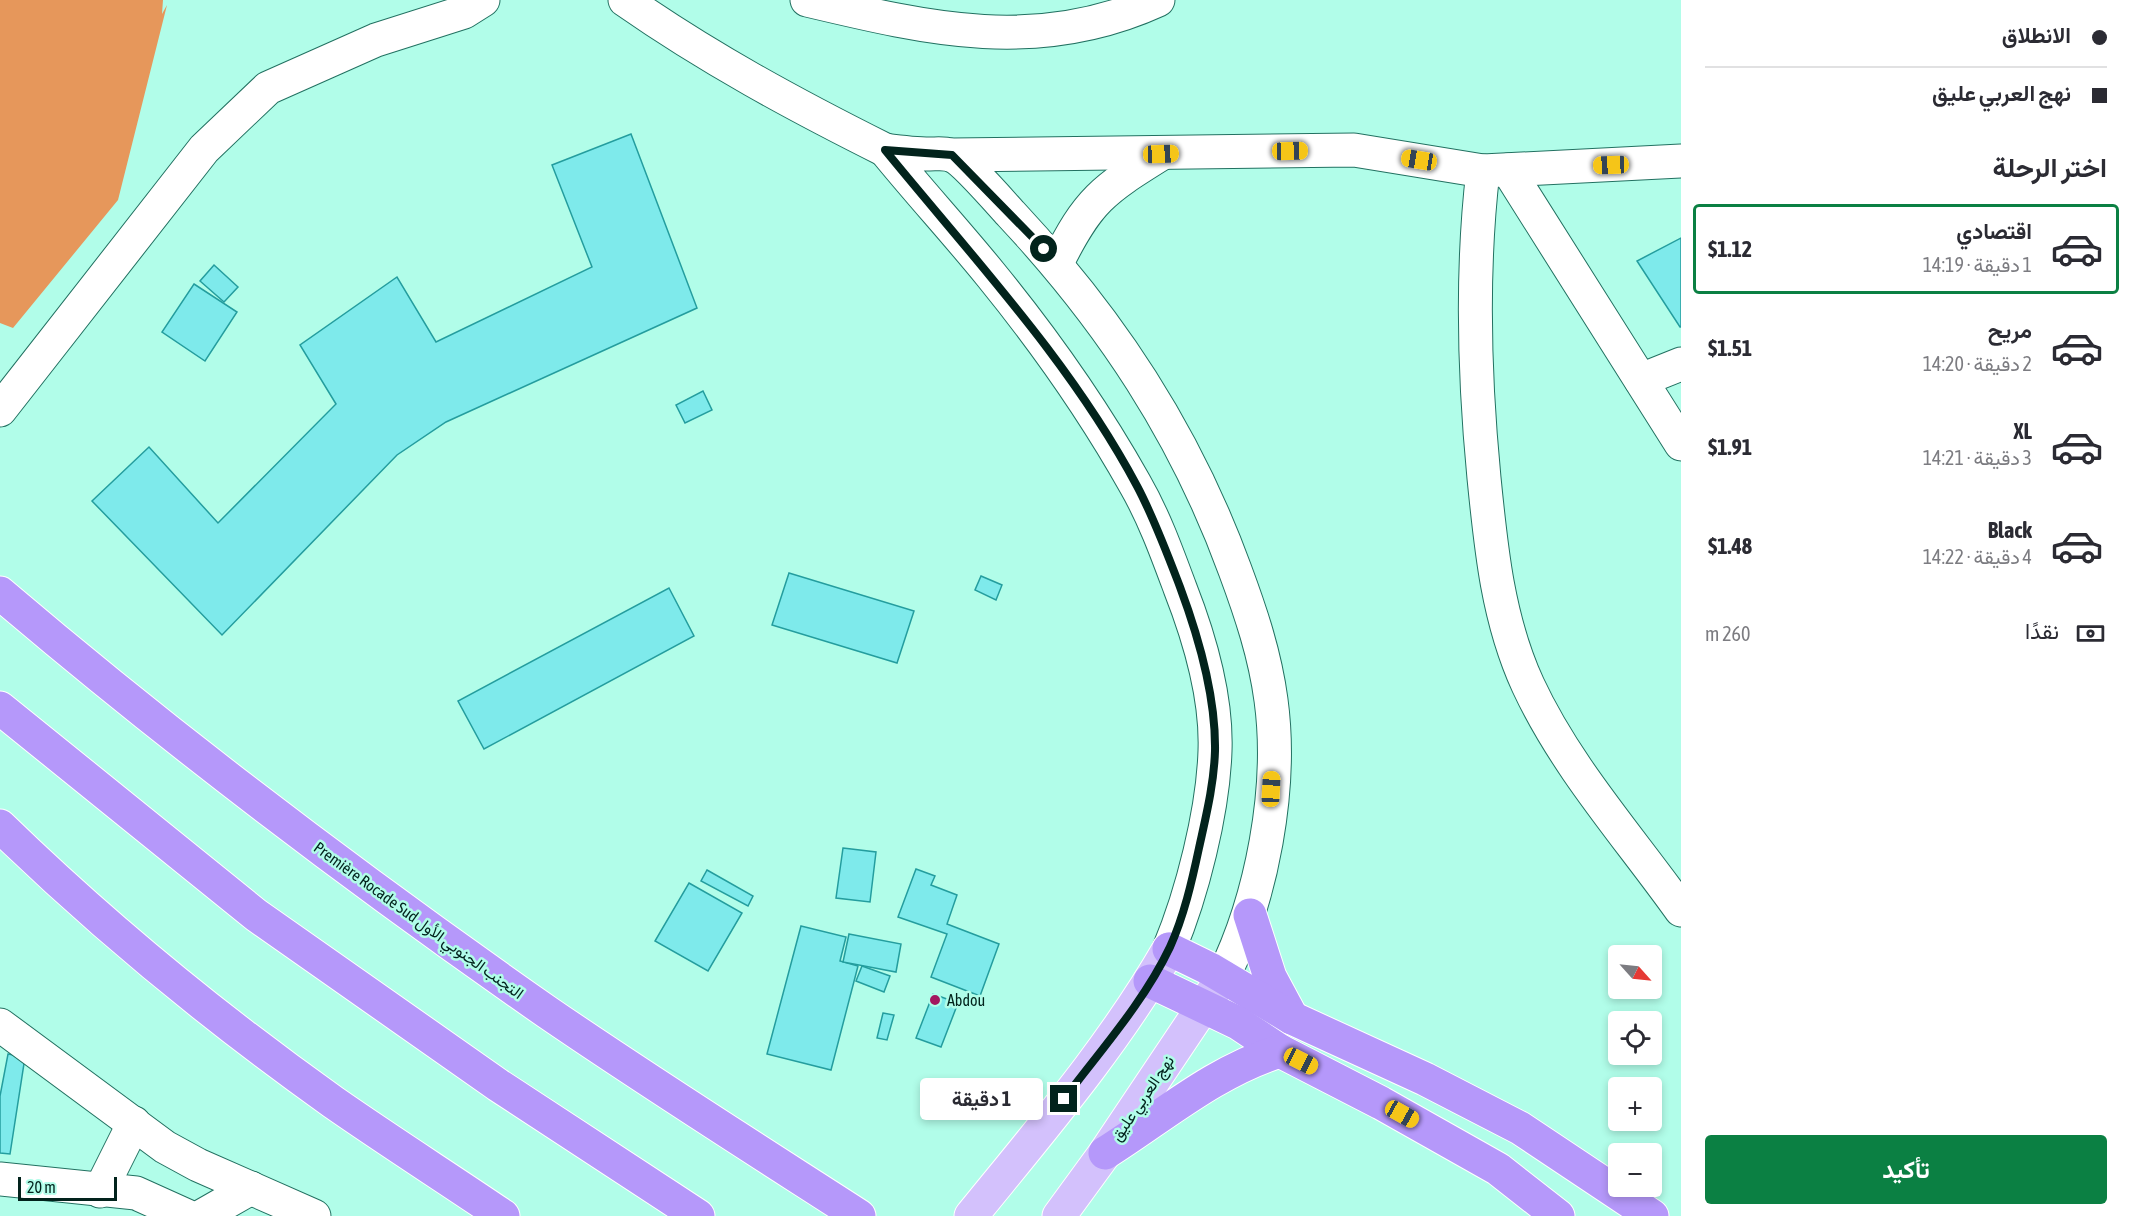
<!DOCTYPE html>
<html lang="ar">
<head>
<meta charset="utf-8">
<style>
	body { margin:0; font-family:"Asap Condensed",Vazirmatn,sans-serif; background:#f7f7f7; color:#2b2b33; direction:rtl; height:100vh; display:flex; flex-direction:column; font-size:22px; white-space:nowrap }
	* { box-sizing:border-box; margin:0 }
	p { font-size:20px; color:#7c7c81 }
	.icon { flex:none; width:33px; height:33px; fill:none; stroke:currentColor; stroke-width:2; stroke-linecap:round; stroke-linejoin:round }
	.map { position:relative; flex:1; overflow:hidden; direction:ltr }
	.details { display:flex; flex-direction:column; background:#fff; width:450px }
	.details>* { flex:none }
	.top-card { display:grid; align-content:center; height:132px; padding:0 24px; background:#fff }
	.needle { width:39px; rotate:117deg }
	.controls { position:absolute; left:1608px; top:945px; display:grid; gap:12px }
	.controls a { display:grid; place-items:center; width:54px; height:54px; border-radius:6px; background:#fff; box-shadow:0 3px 9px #0003; font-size:30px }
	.scale { position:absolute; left:18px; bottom:15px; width:99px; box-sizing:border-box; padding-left:6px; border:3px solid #02231c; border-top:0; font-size:16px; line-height:21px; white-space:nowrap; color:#02231c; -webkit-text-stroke:4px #b1fde9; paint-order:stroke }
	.end { position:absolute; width:27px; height:27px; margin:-14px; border:8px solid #02231c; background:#fff; box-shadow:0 0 0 3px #fff }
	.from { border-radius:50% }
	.bubble { position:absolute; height:42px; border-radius:6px; background:#fff; box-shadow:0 3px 9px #0003; font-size:20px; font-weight:700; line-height:42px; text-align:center; direction:rtl }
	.car { position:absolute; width:18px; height:36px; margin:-18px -9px; border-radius:8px; box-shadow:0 0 4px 2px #0007; background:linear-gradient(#f5c518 24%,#345 0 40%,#f5c518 0 76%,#345 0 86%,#f5c518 0) }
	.top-card b { display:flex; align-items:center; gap:21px; height:57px; font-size:22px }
	.top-card b+b { border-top:2px solid #e1e1e2 }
	.top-card i { width:15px; height:15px; background:#2b2b33 }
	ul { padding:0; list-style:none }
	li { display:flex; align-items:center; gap:18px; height:90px; margin:0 12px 9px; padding:0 12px; border:3px solid transparent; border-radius:6px }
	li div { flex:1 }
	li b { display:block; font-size:22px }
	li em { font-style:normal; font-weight:700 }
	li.selected { border-color:#0b8043 }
	li>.icon { width:54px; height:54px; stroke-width:1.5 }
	h2 { padding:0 24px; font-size:27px; line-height:72px }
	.pay { display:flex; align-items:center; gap:15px; height:66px; padding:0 24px; font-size:22px }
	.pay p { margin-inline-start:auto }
	.action { display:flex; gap:12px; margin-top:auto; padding:12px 24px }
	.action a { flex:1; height:69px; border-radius:6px; background:#0b8043; color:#fff; font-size:24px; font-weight:700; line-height:69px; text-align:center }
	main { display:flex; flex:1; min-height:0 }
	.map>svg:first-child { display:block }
	.forest { fill:#e6975b }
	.building { fill:#7eeaeb; stroke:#249d9e; stroke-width:1.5 }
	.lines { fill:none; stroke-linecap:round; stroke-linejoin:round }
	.minor-casing { stroke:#227161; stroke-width:35 }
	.major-casing { stroke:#fff; stroke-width:35 }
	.highway-casing { stroke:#fff; stroke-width:35 }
	.minor { stroke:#fff; stroke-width:33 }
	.major { stroke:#d3c1fc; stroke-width:33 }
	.highway { stroke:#b598fa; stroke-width:33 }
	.route { stroke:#02231c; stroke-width:8 }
	.poi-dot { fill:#a3175f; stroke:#b1fde9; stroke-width:2 }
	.labels { text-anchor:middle; stroke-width:5; stroke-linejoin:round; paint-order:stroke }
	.street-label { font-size:16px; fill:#02231c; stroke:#b1fde9 }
	.poi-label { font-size:16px; fill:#02231c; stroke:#b1fde9; text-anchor:start }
</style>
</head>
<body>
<main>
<section class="details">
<div class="top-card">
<b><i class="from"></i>الانطلاق</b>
<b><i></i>نهج العربي عليق</b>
</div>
<h2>اختر الرحلة</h2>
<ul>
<li class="selected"><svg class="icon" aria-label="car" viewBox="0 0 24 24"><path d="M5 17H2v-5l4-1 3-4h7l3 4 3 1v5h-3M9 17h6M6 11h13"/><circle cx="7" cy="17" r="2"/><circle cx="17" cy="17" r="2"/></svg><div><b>اقتصادي</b><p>1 دقيقة · 14:19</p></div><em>$1.12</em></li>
<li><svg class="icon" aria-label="car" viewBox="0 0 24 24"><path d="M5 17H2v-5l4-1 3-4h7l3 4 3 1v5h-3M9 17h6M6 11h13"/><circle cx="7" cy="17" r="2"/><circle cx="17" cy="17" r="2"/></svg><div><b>مريح</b><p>2 دقيقة · 14:20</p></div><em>$1.51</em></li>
<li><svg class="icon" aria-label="car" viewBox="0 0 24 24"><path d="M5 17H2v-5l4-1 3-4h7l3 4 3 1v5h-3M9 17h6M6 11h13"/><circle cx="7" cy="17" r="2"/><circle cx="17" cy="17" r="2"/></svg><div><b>XL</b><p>3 دقيقة · 14:21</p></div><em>$1.91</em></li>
<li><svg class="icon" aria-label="car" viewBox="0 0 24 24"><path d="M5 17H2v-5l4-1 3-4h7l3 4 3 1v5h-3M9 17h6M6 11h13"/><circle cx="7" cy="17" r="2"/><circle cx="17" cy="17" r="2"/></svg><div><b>Black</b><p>4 دقيقة · 14:22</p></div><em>$1.48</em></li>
</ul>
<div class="pay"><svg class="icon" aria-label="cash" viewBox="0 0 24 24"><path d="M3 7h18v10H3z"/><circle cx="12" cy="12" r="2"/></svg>نقدًا<p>260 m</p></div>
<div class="action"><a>تأكيد</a></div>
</section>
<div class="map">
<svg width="1681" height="1216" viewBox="0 0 1681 1216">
	<rect width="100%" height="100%" fill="#b1fde9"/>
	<path class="forest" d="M 0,0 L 163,0 L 162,14 L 167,5 L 118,200 L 13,328 L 0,323 Z"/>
	<g class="building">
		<path d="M 631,134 L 697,308 L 446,422 L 397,455 L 222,635 L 92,501 L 149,447 L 218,523 L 336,404 L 300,345 L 397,277 L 436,342 L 592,267 L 552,165 Z"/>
		<path d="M 1681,238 L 1681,327 L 1680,327 L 1637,261 Z"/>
		<path d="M 214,265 L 238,287 L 224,302 L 200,281 Z"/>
		<path d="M 194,284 L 237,312 L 205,361 L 162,332 Z"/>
		<path d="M 703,391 L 712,410 L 685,423 L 676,405 Z"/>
		<path d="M 789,573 L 914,611 L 897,663 L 772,625 Z"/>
		<path d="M 981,576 L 1002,585 L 996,600 L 975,590 Z"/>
		<path d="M 669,588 L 694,636 L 484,749 L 458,701 Z"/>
		<path d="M 843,848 L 876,852 L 870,902 L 836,898 Z"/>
		<path d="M 916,869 L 935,876 L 931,885 L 957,895 L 947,924 L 999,944 L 980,996 L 931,977 L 947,934 L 898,917 Z"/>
		<path d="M 707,870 L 753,896 L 748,906 L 701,881 Z"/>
		<path d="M 689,883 L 742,913 L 708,971 L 655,941 Z"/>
		<path d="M 801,926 L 846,937 L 840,961 L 858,966 L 831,1070 L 767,1054 Z"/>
		<path d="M 849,934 L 901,944 L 896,972 L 843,962 Z"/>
		<path d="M 862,966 L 890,976 L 884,992 L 856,981 Z"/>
		<path d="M 933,994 L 958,1003 L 941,1047 L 916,1038 Z"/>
		<path d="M 883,1013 L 894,1015 L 887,1040 L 877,1038 Z"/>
		<path d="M 8,1054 L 25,1057 L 10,1154 L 0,1153 L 0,1096 Z"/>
	</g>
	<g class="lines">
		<g class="minor-casing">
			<g id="minor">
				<path d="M 625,0 C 708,58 795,105 885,150"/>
				<path d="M 807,0 C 929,29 1038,55 1158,0"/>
				<path d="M 952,155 L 1354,150 L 1483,171 L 1681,161"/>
				<path d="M 1508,170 L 1681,444"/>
				<path d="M 1483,171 C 1471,273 1474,375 1484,478 C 1491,549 1498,620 1528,685 C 1566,767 1629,837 1681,910"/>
				<path d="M 1057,263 C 1088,200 1103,190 1161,154"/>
				<path d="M 1641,380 L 1681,364"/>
				<path d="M 0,410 L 204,149 L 268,88 L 376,40 L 464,12 L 483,0"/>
				<path d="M 1169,949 C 1192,894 1213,812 1215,751 C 1217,697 1200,639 1180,588 C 1167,553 1154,517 1135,484 C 1094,411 1044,340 991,275 C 957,233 920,193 885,150 C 900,152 915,154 930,154 C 936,154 944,153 950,155 C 962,158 1000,202 1011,214 C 1110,320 1185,433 1235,570 C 1251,613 1265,655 1271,700 C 1283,788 1262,898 1223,977"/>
				<path d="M 0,1025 L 165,1147 L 198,1165 L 314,1216"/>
				<path d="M 0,1179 L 136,1193 L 187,1216"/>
				<path d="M 100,1191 L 134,1123"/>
				<path d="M 202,1216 L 251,1188"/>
			</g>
		</g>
		<g class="major-casing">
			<g id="major">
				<path d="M 971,1216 C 1040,1131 1114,1045 1169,949"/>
				<path d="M 1059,1216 L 1105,1153 L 1223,977"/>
			</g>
		</g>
		<g class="highway-casing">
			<g id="highway">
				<path d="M 0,593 C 175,742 358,880 547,1012 C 649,1082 755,1149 859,1216"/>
				<path d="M 0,708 L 256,915 L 498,1085 L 698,1216"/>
				<path d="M 0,826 C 104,927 215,1018 333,1102 C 389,1141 447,1178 503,1216"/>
				<path d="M 1250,915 L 1270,977 L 1292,1018"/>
				<path d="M 1169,949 L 1210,969 L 1292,1018 L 1425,1079 L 1520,1128 L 1652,1216"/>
				<path d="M 1150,981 L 1238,1023 L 1280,1051"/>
				<path d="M 1105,1153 C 1162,1117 1215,1071 1280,1051 L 1381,1103 L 1498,1169 L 1558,1216"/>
			</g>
		</g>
		<use href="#minor" class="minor"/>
		<use href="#major" class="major"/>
		<use href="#highway" class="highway"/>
	</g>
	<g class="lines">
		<path class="route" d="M 1044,249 L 952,155 L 885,150 C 973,258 1071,362 1137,486 C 1154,518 1167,553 1180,587 C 1199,638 1216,696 1215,751 C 1214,784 1206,816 1199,848 C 1192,881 1184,916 1170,947 C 1144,1002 1100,1051 1064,1099"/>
	</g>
	<circle class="poi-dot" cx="935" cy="1000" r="6"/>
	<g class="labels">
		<g class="street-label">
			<text transform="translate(419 920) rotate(36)" y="6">Première Rocade Sud التجنب الجنوبي الأول</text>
			<text transform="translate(1142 1098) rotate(-56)" y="6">نهج العربي عليق</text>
		</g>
		<g class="poi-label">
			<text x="947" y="1006">Abdou</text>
		</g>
	</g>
</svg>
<div class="controls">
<a><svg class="needle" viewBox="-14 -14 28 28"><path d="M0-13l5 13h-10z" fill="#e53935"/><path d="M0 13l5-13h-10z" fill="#7c7c81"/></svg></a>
<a><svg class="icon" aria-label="locate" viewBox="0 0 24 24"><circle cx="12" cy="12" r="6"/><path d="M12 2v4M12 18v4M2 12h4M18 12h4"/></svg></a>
<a>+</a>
<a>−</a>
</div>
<div class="scale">20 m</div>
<i class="end from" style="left:1044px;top:249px"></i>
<i class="end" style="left:1064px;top:1099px"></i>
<div class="bubble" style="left:920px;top:1078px;width:123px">1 دقيقة</div>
<i class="car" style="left:1290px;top:151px;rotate:89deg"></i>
<i class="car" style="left:1161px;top:154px;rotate:88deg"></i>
<i class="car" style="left:1419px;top:160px;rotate:279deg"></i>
<i class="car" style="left:1611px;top:165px;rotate:268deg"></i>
<i class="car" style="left:1271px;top:789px;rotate:3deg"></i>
<i class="car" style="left:1301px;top:1061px;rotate:117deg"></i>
<i class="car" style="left:1402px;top:1114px;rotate:119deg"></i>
</div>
</main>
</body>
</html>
